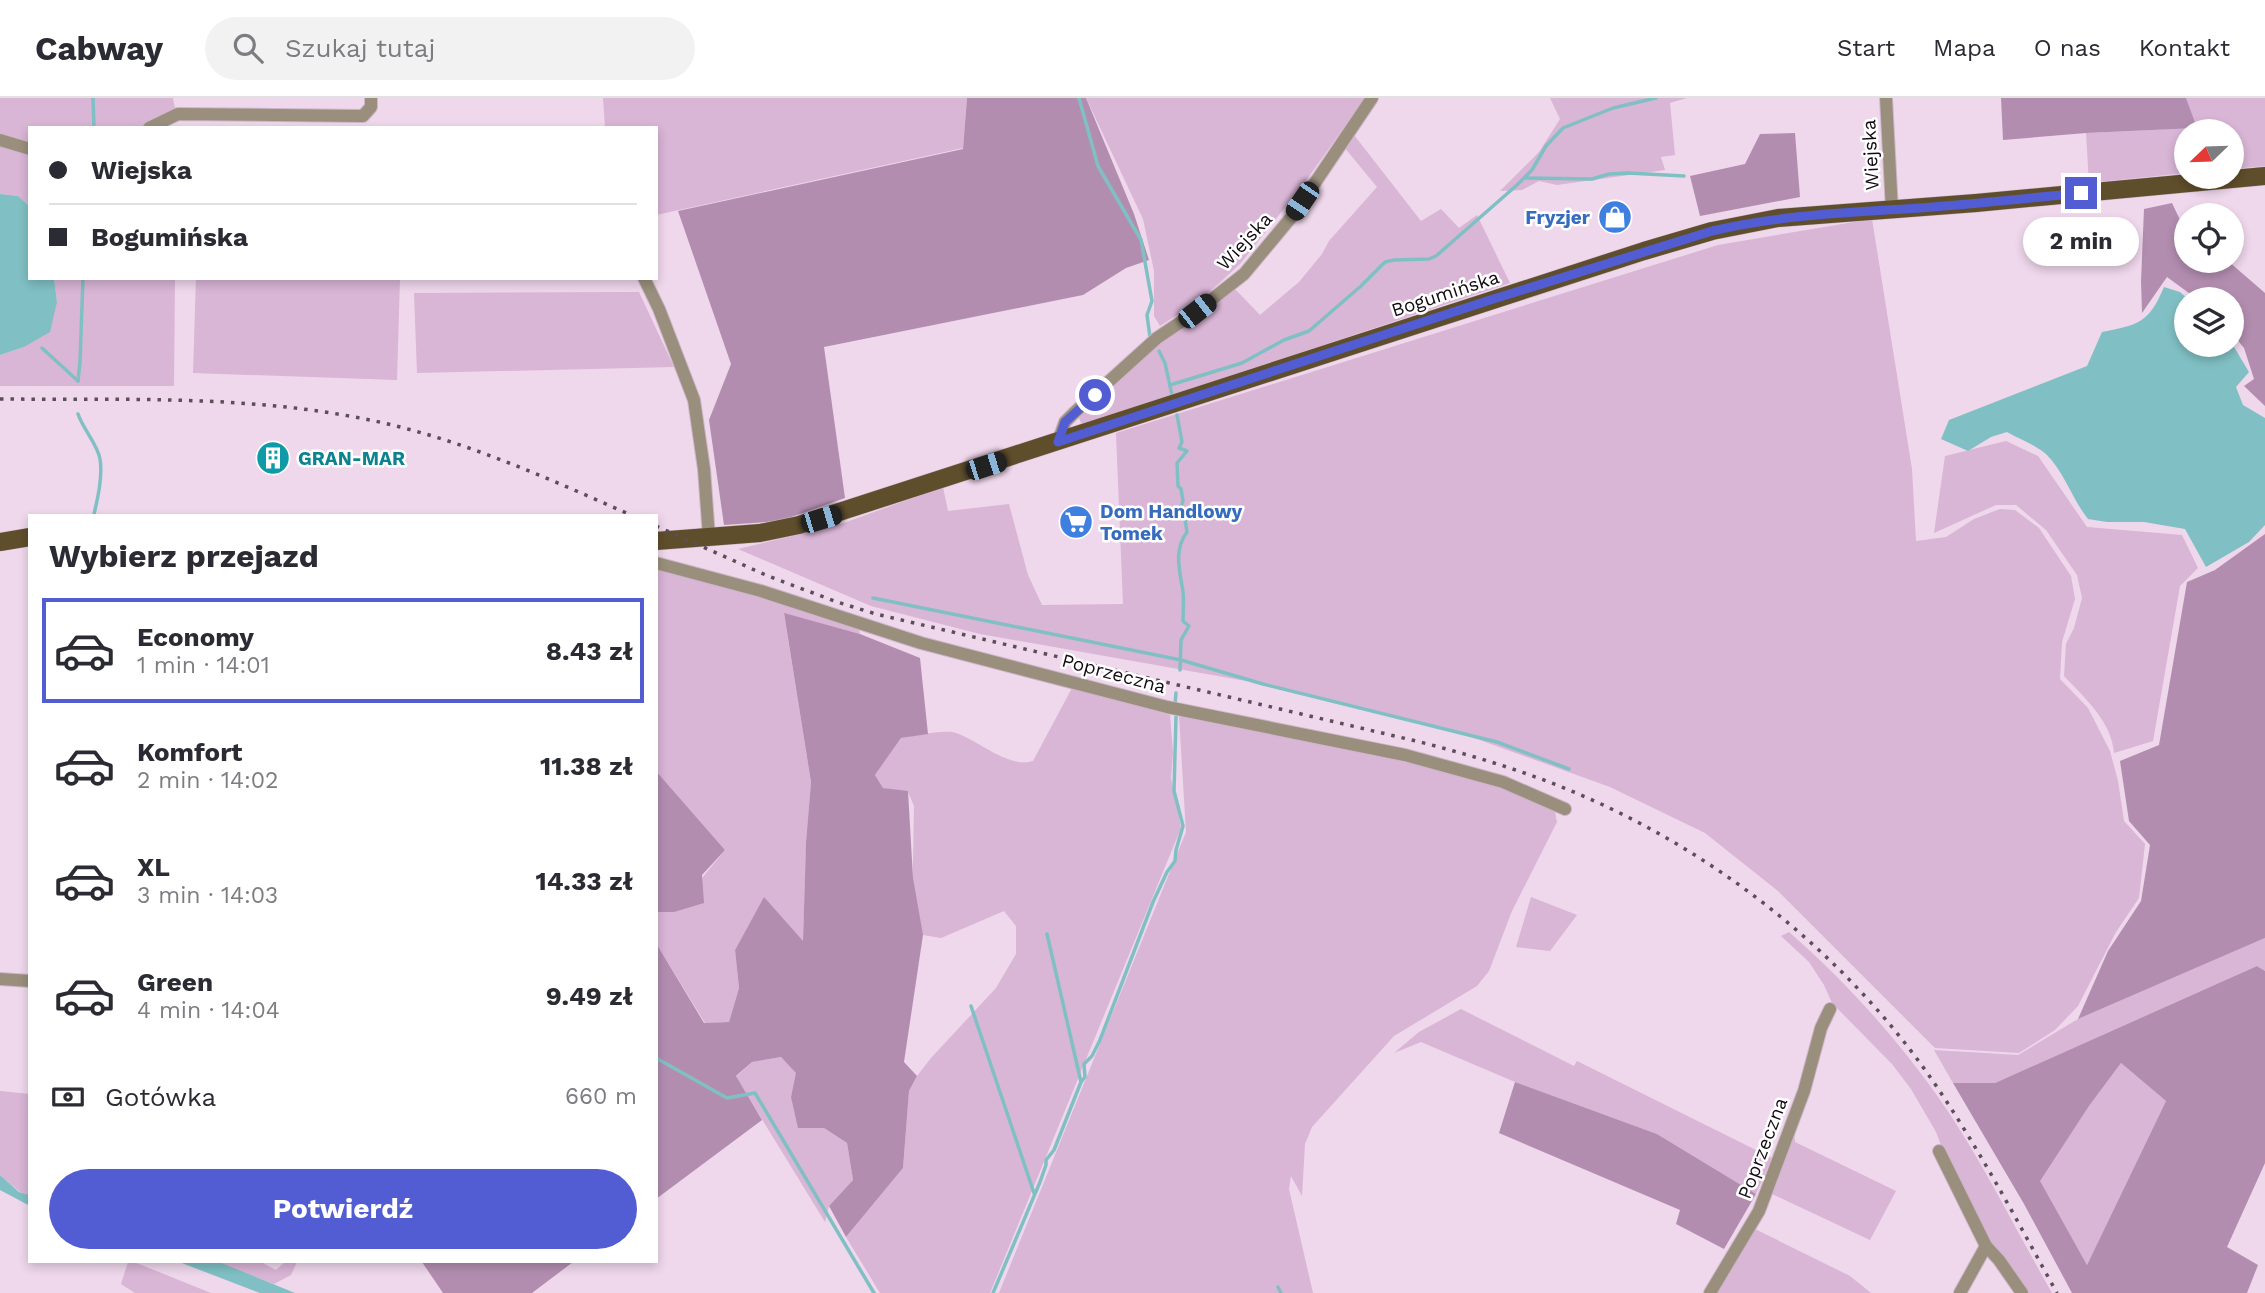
<!DOCTYPE html>
<html lang="pl">
<head>
<meta charset="utf-8">
<style>
	body { margin:0; font-family:"Work Sans",sans-serif; background:#f2f2f3; color:#2b2b33; height:100vh; display:flex; flex-direction:column; font-size:26px; white-space:nowrap }
	* { box-sizing:border-box; margin:0 }
	p { font-size:23px; color:#7c7c81 }
	.icon { flex:none; width:38px; height:38px; fill:none; stroke:currentColor; stroke-width:2; stroke-linecap:round; stroke-linejoin:round }
	.map { position:relative; flex:1; overflow:hidden }
	.drawer { position:absolute; left:28px; top:416px; width:630px; height:749px; display:flex; flex-direction:column; background:#fff; border-radius:0px; box-shadow:0 4px 10px #0003 }
	.drawer>* { flex:none }
	.guide { position:absolute; left:28px; top:28px; width:630px; height:154px; border-radius:0px; box-shadow:0 4px 10px #0003; display:grid; align-content:center; height:154px; padding:0 21px; background:#fff }
	.needle { width:46px; rotate:247deg }
	.controls { position:absolute; left:2174px; top:21px; display:grid; gap:14px }
	.controls a { display:grid; place-items:center; width:70px; height:70px; border-radius:50%; background:#fff; box-shadow:0 4px 10px #0003; font-size:35px }
	.end { position:absolute; width:32px; height:32px; margin:-16px; border:9px solid #525dd3; background:#fff; box-shadow:0 0 0 4px #fff }
	.from { border-radius:50% }
	.bubble { position:absolute; height:49px; border-radius:24px; background:#fff; box-shadow:0 4px 10px #0003; font-size:23px; font-weight:700; line-height:49px; text-align:center }
	.car { position:absolute; width:21px; height:42px; margin:-21px -10px; border-radius:9px; box-shadow:0 0 5px 2px #0007; background:linear-gradient(#222 24%,#8ab4d8 0 40%,#222 0 76%,#8ab4d8 0 86%,#222 0) }
	.guide b { display:flex; align-items:center; gap:24px; height:66px; font-size:26px }
	.guide b+b { border-top:2px solid #e1e1e2 }
	.guide i { width:18px; height:18px; background:#2b2b33 }
	ul { padding:0; list-style:none }
	li { display:flex; align-items:center; gap:21px; height:105px; margin:0 14px 10px; padding:0 7px; border:4px solid transparent; border-radius:0px }
	li div { flex:1 }
	li b { display:block; font-size:26px }
	li em { font-style:normal; font-weight:700 }
	li.current { border-color:#525dd3 }
	li>.icon { width:63px; height:63px; stroke-width:1.5 }
	h2 { padding:0 21px; font-size:32px; line-height:84px }
	.pay { display:flex; align-items:center; gap:18px; height:77px; padding:0 21px; font-size:26px }
	.pay p { margin-inline-start:auto }
	.cta { display:flex; gap:14px; margin-top:auto; padding:14px 21px }
	.cta a { flex:1; height:80px; border-radius:42px; background:#525dd3; color:#fff; font-size:28px; font-weight:700; line-height:80px; text-align:center }
	header { display:flex; align-items:center; gap:42px; box-sizing:border-box; height:98px; padding:0 35px; background:#fff; border-bottom:2px solid #e1e1e2 }
	header strong { font-size:33px }
	nav { display:flex; gap:38px; margin-inline-start:auto; font-size:24px }
	.search { width:490px; height:63px; background:#f2f2f3; display:flex; align-items:center; gap:18px; box-sizing:border-box; padding:0 24px; border-radius:38px; color:#7c7c81; font-size:26px }
	.map>svg:first-child { display:block }
	.green { fill:#d9b5d6 }
	.forest { fill:#b38db0; fill-rule:evenodd }
	.water { fill:#80c0c4 }
	.lines { fill:none; stroke-linecap:round; stroke-linejoin:round }
	.stream { stroke:#80c0c4; stroke-width:3.5 }
	.street-casing { stroke:#ccb6c9; stroke-width:14 }
	.primary-casing { stroke:#ccb6c9; stroke-width:19 }
	.street { stroke:#998f7c; stroke-width:12 }
	.primary { stroke:#5f4e2b; stroke-width:18 }
	.rail { stroke:#5b4e59; stroke-width:3.5; stroke-dasharray:3.5 7; stroke-linecap:butt }
	.route { stroke:#525dd3; stroke-width:9 }
	.labels { text-anchor:middle; stroke-width:5; stroke-linejoin:round; paint-order:stroke }
	.street-label { font-size:19px; fill:#130b12; stroke:#fff }
	.shop-label { font-size:19px; font-weight:bold; fill:#366cbe; stroke:#fff; text-anchor:end }
	.culture-label { font-size:19px; font-weight:bold; fill:#0d838f; stroke:#fff; text-anchor:start }
</style>
</head>
<body>
<header>
<strong>Cabway</strong>
<div class="search"><svg class="icon" aria-label="search" viewBox="0 0 24 24"><circle cx="10" cy="10" r="6"/><path d="M15 15l6 6"/></svg>Szukaj tutaj</div>
<nav><a>Start</a><a>Mapa</a><a>O nas</a><a>Kontakt</a></nav>
</header>
<div class="map">
<svg width="2265" height="1195" viewBox="0 0 2265 1195">
	<rect width="100%" height="100%" fill="#efd7ec"/>
	<g class="green">
		<path d="M 0,0 L 173,0 L 175,11 L 146,25 L 141,30 L 30,30 L 30,45 L 0,36 Z"/>
		<path d="M 603,0 L 967,0 L 963,50 L 656,117 L 656,30 L 605,30 Z"/>
		<path d="M 1086,0 L 1365,0 L 1305,84 L 1240,166 L 1202,201 L 1160,228 L 1154,218 L 1154,173 L 1143,121 Z"/>
		<path d="M 1550,0 L 1687,0 L 1670,5 L 1675,57 L 1661,59 L 1665,72 L 1557,87 L 1539,83 L 1522,92 L 1500,93 L 1539,54 L 1560,21 Z"/>
		<path d="M 2186,0 L 2265,0 L 2265,68 L 2231,71 L 2231,33 L 2186,33 L 2186,75 L 2089,85 L 2086,35 L 2196,30 Z"/>
		<path d="M 1354,37 L 1421,123 L 1441,111 L 1459,130 L 1477,117 L 1510,185 L 1082,327 L 1079,320 C 1123,268 1180,229 1234,190 L 1260,217 L 1299,184 L 1322,156 L 1329,143 L 1377,89 L 1344,49 Z"/>
		<path d="M 0,46 L 30,55 L 30,109 L 18,98 L 0,96 Z"/>
		<path d="M 1872,121 L 1912,371 L 1916,443 L 1946,439 L 1974,421 L 2000,411 L 2015,412 L 2039,430 L 2071,478 L 2075,501 L 2062,544 L 2060,581 L 2088,610 L 2110,653 L 2118,683 L 2124,723 L 2145,746 L 2139,800 L 2116,834 L 2078,908 L 2055,932 L 2019,955 L 1935,950 L 1778,793 L 1705,735 L 1610,689 L 1455,633 L 1246,583 L 980,536 L 871,508 L 738,451 L 841,426 L 943,389 L 948,413 L 1009,406 L 1028,477 L 1042,507 L 1123,506 L 1116,335 L 1718,147 Z"/>
		<path d="M 54,180 L 175,180 L 174,288 L 0,288 L 0,257 L 24,249 L 57,204 Z"/>
		<path d="M 196,180 L 400,180 L 397,282 L 193,275 Z"/>
		<path d="M 639,194 L 674,269 L 417,275 L 414,195 Z"/>
		<path d="M 2006,343 L 2038,358 L 2087,429 L 2182,437 L 2198,470 L 2180,488 L 2153,643 L 2114,655 C 2112,624 2084,599 2064,578 L 2066,546 L 2074,530 L 2082,500 L 2077,477 L 2046,432 L 2016,407 L 1996,407 L 1934,435 L 1945,358 Z"/>
		<path d="M 656,471 L 751,496 L 859,531 L 860,536 L 784,516 L 811,684 L 806,744 L 803,845 L 764,800 L 735,852 L 739,890 L 729,924 L 705,925 L 656,845 L 656,814 L 674,814 L 725,752 L 656,673 Z"/>
		<path d="M 1072,590 L 1170,617 L 1173,655 L 1171,680 L 1181,730 L 990,1195 L 880,1195 L 846,1139 L 903,1070 L 909,993 L 917,978 L 931,960 L 996,890 L 1016,856 L 1016,828 L 1004,813 L 941,840 L 923,837 L 912,822 L 914,708 L 908,694 L 883,690 L 875,677 L 901,640 C 914,638 945,631 956,635 C 978,642 1009,671 1033,663 Z"/>
		<path d="M 1179,618 L 1380,657 L 1486,683 L 1554,710 L 1557,724 L 1512,813 L 1489,873 L 1477,888 L 1394,938 L 1312,1029 L 1305,1046 L 1302,1098 L 1291,1078 L 1289,1091 L 1313,1195 L 999,1195 L 1186,734 Z"/>
		<path d="M 1531,799 L 1577,817 L 1550,853 L 1516,849 Z"/>
		<path d="M 1789,834 C 1844,882 1893,936 1936,996 C 1980,1058 2014,1129 2052,1195 L 2027,1195 L 1990,1147 L 1949,1068 L 1936,1034 L 1911,991 L 1892,966 L 1832,905 L 1824,887 L 1809,864 L 1781,838 Z"/>
		<path d="M 2265,840 L 2265,873 L 2257,868 L 1995,985 L 1953,985 L 1934,952 L 2018,957 L 2078,921 Z"/>
		<path d="M 1461,911 L 1574,968 L 1577,963 L 1772,1060 L 1756,1096 L 1657,1036 L 1515,984 L 1421,944 L 1394,955 L 1419,934 Z"/>
		<path d="M 781,959 L 797,975 L 791,999 L 824,1030 L 847,1045 L 853,1082 L 829,1108 L 825,1124 L 736,979 L 752,964 Z"/>
		<path d="M 2121,965 L 2166,1003 L 2087,1167 L 2039,1083 L 2089,1008 Z"/>
		<path d="M 0,993 L 30,996 L 30,1097 L 20,1094 L 0,1077 Z"/>
		<path d="M 1794,1031 L 1795,1044 L 1896,1093 L 1870,1142 L 1772,1096 Z"/>
		<path d="M 1755,1131 L 1850,1178 L 1871,1195 L 1715,1195 Z"/>
		<path d="M 128,1164 L 134,1164 L 211,1195 L 135,1195 L 121,1186 Z"/>
		<path d="M 215,1164 L 261,1164 L 276,1172 L 285,1164 L 297,1164 L 291,1177 L 274,1186 Z"/>
	</g>
	<g class="forest">
		<path d="M 967,0 L 1086,0 L 1134,116 L 1149,162 L 1126,170 L 1083,197 L 824,249 L 845,400 L 780,423 L 724,427 L 709,322 L 731,266 L 678,113 L 963,51 Z"/>
		<path d="M 2001,0 L 2186,0 L 2197,30 L 2086,35 L 2003,42 Z"/>
		<path d="M 1795,35 L 1800,99 L 1700,118 L 1690,78 L 1745,66 L 1760,36 Z"/>
		<path d="M 2172,105 L 2181,124 L 2186,128 L 2186,163 L 2228,163 L 2265,195 L 2265,308 L 2244,288 L 2254,281 L 2244,250 L 2231,234 L 2231,201 L 2197,201 L 2167,179 L 2142,215 L 2141,183 L 2144,111 Z"/>
		<path d="M 2265,436 L 2265,840 L 2078,921 L 2108,853 L 2141,803 L 2150,747 L 2129,723 L 2120,663 L 2159,647 L 2187,484 L 2215,472 Z"/>
		<path d="M 784,515 L 860,536 L 920,560 L 928,636 L 901,640 L 875,677 L 883,690 L 908,693 L 913,780 L 923,837 L 904,964 L 917,978 L 909,993 L 903,1070 L 846,1139 L 829,1108 L 853,1082 L 847,1045 L 824,1030 L 798,1030 L 791,999 L 796,975 L 781,959 L 752,964 L 736,978 L 762,1022 L 656,1101 L 656,845 L 704,925 L 729,924 L 739,890 L 735,852 L 764,799 L 803,843 L 806,744 L 811,684 Z"/>
		<path d="M 656,673 L 725,752 L 702,777 L 704,805 L 674,814 L 656,814 Z"/>
		<path d="M 2257,868 L 2265,873 L 2265,1065 L 2227,1149 L 2258,1167 L 2247,1195 L 2072,1195 L 2024,1106 L 1953,985 L 1995,985 ZM 2121,965 L 2166,1003 L 2087,1167 L 2040,1083 L 2089,1008 Z"/>
		<path d="M 1515,984 L 1657,1036 L 1756,1096 L 1724,1151 L 1676,1126 L 1680,1112 L 1499,1035 Z"/>
		<path d="M 422,1164 L 573,1164 L 532,1195 L 443,1195 Z"/>
	</g>
	<g class="water">
		<path d="M 0,96 L 18,98 L 30,109 L 30,180 L 54,180 L 57,204 L 50,234 L 24,249 L 0,257 Z"/>
		<path d="M 2164,189 L 2180,194 L 2188,201 L 2186,201 L 2186,247 L 2231,247 L 2231,244 L 2249,274 L 2236,289 L 2243,307 L 2265,320 L 2265,427 L 2249,444 L 2206,469 L 2185,431 L 2144,424 L 2107,424 L 2088,421 C 2072,401 2065,375 2046,356 C 2036,347 2019,341 2007,334 L 1991,339 L 1968,353 L 1941,341 L 1949,322 L 2087,268 L 2102,234 C 2138,227 2149,225 2164,189 Z"/>
		<path d="M 0,1077 L 19,1094 L 30,1097 L 30,1108 L 0,1092 Z"/>
		<path d="M 179,1164 L 219,1164 L 295,1195 L 260,1195 Z"/>
	</g>
	<g class="lines">
		<g class="stream">
			<path d="M 93,0 L 94,30"/>
			<path d="M 1079,0 L 1098,68 L 1141,142 L 1152,203 L 1147,217 L 1150,239"/>
			<path d="M 1526,80 L 1592,81 L 1609,76 L 1628,75 L 1684,78"/>
			<path d="M 42,250 L 78,283"/>
			<path d="M 1159,253 L 1165,265 L 1172,297"/>
			<path d="M 78,283 L 80,264 L 83,180"/>
			<path d="M 1170,287 L 1242,265 L 1284,242 L 1309,233 L 1361,188 L 1385,164 L 1394,162 L 1429,161 L 1436,158 L 1517,87 L 1532,72 L 1546,48 L 1563,30 L 1613,10 L 1656,0"/>
			<path d="M 78,316 C 83,331 98,347 100,361 C 103,378 98,400 94,416"/>
			<path d="M 1177,317 L 1182,344 L 1179,350 L 1187,353 L 1177,365 L 1178,388 L 1181,391 L 1183,403 L 1180,412 L 1184,415 L 1187,434 C 1173,453 1180,473 1183,494 C 1184,504 1183,514 1183,523 L 1189,528 L 1181,542 L 1180,572"/>
			<path d="M 873,500 L 1181,562 L 1263,586 L 1497,644 L 1569,671"/>
			<path d="M 1175,606 L 1176,595"/>
			<path d="M 1047,836 L 1081,984"/>
			<path d="M 971,908 L 1034,1095"/>
			<path d="M 656,960 L 727,1000 L 755,995 L 874,1195"/>
			<path d="M 1278,1189 L 1281,1195"/>
			<path d="M 993,1195 L 1040,1084 L 1046,1067 L 1046,1062 L 1054,1052 L 1081,984 L 1085,979 L 1084,966 L 1092,958 L 1100,942 L 1153,804 L 1167,774 L 1175,763 L 1176,752 L 1183,728 L 1174,693 L 1176,619"/>
		</g>
		<g class="street-casing">
			<g id="street">
				<path d="M 1886,0 L 1892,112"/>
				<path d="M 149,30 L 178,16 L 363,18 L 371,9 L 371,0"/>
				<path d="M 0,42 L 30,51"/>
				<path d="M 644,180 L 659,211 L 694,302 L 704,371 L 709,439"/>
				<path d="M 1058,344 L 1065,324 L 1074,315 L 1157,240 L 1197,213 L 1244,176 L 1294,116 L 1372,0"/>
				<path d="M 656,465 L 761,493 L 921,545 L 1167,609 L 1405,657 L 1503,684 L 1565,711"/>
				<path d="M 0,881 L 30,883"/>
				<path d="M 1939,1053 L 1986,1148 L 1999,1162 L 2022,1195"/>
				<path d="M 1710,1195 L 1759,1113 L 1804,993 L 1821,930 L 1830,911"/>
				<path d="M 1960,1195 L 1986,1148"/>
			</g>
		</g>
		<g class="primary-casing">
			<g id="primary">
				<path d="M 656,443 L 760,435 L 799,427 L 1644,153 L 1712,133 L 1778,120 L 1976,105 L 2265,78"/>
				<path d="M 0,444 L 30,439"/>
			</g>
		</g>
		<use href="#street" class="street"/>
		<use href="#primary" class="primary"/>
		<g class="rail">
			<path d="M 0,301 C 120,302 241,297 360,320 C 455,338 545,379 633,418"/>
			<path d="M 656,428 L 768,478 L 837,504 L 876,516 L 1416,643 C 1479,659 1541,678 1601,706 C 1730,766 1846,860 1928,976 C 1977,1046 2016,1121 2057,1195"/>
		</g>
	</g>
	<g class="lines">
		<path class="route" d="M 1095,297 L 1065,324 L 1058,344 L 1487,203 L 1712,133 C 1775,118 1839,115 1904,111 C 1963,107 2022,101 2081,95"/>
	</g>
	<defs>
		<g id="shop-disc" transform="scale(1.75)"><circle r="9.5" fill="#3f7fe0" stroke="#fff"/><path d="M-5-2.5h2.3a2.7 3.5 0 0 1 5.4 0H5L5.5 6h-11ZM-1.5-2.5h3a1.5 2.3 0 0 0-3 0Z" fill="#fff"/></g>
		<g id="building-disc" transform="scale(1.75)"><circle r="9.5" fill="#0f9aa8" stroke="#fff"/><path d="M-4-6H4V6H1V3H-1V6H-4ZM-2.5-4.3h1.7v1.8h-1.7ZM.8-4.3h1.7v1.8H.8ZM-2.5-1h1.7V.8h-1.7ZM.8-1h1.7V.8H.8Z" fill="#fff"/></g>
		<g id="supermarket-disc" transform="scale(1.75)"><circle r="9.5" fill="#3f7fe0" stroke="#fff"/><path d="M-6-5.5h2.5l.6 2H6L4.5 2H-2.5L-4.4-4H-6ZM-1.5 3.2a1.3 1.3 0 1 0 .1 0ZM3 3.2a1.3 1.3 0 1 0 .1 0Z" fill="#fff"/></g>
	</defs>
	<g fill-rule="evenodd">
		<use href="#shop-disc" x="1615" y="119"/>
		<use href="#building-disc" x="273" y="360"/>
		<use href="#supermarket-disc" x="1076" y="424"/>
	</g>
	<g class="labels">
		<g class="street-label">
			<text transform="translate(1870 57) rotate(-93)" y="7">Wiejska</text>
			<text transform="translate(1244 143) rotate(-47)" y="7">Wiejska</text>
			<text transform="translate(1445 195) rotate(-18)" y="7">Bogumińska</text>
			<text transform="translate(1114 575) rotate(15)" y="7">Poprzeczna</text>
			<text transform="translate(1762 1050) rotate(-69)" y="7">Poprzeczna</text>
		</g>
		<g class="shop-label">
			<text x="1590" y="126">Fryzjer</text>
			<text x="1100" y="420" text-anchor="start">Dom Handlowy<tspan x="1100" dy="22">Tomek</tspan></text>
		</g>
		<g class="culture-label">
			<text x="298" y="367">GRAN-MAR</text>
		</g>
	</g>
</svg>
<div class="controls">
<a><svg class="needle" viewBox="-14 -14 28 28"><path d="M0-13l5 13h-10z" fill="#e53935"/><path d="M0 13l5-13h-10z" fill="#7c7c81"/></svg></a>
<a><svg class="icon" aria-label="locate" viewBox="0 0 24 24"><circle cx="12" cy="12" r="6"/><path d="M12 2v4M12 18v4M2 12h4M18 12h4"/></svg></a>
<a><svg class="icon" aria-label="layers" viewBox="0 0 24 24"><path d="M12 4l9 5-9 5-9-5zM3 14l9 5 9-5"/></svg></a>
</div>
<i class="end from" style="left:1095px;top:297px"></i>
<i class="end" style="left:2081px;top:95px"></i>
<div class="bubble" style="left:2023px;top:119px;width:116px">2 min</div>
<i class="car" style="left:1302px;top:103px;rotate:214deg"></i>
<i class="car" style="left:1197px;top:213px;rotate:52deg"></i>
<i class="car" style="left:986px;top:368px;rotate:72deg"></i>
<i class="car" style="left:821px;top:421px;rotate:73deg"></i>
<div class="guide">
<b><i class="from"></i>Wiejska</b>
<b><i></i>Bogumińska</b>
</div>
<section class="drawer">
<h2>Wybierz przejazd</h2>
<ul>
<li class="current"><svg class="icon" aria-label="car" viewBox="0 0 24 24"><path d="M5 17H2v-5l4-1 3-4h7l3 4 3 1v5h-3M9 17h6M6 11h13"/><circle cx="7" cy="17" r="2"/><circle cx="17" cy="17" r="2"/></svg><div><b>Economy</b><p>1 min · 14:01</p></div><em>8.43 zł</em></li>
<li><svg class="icon" aria-label="car" viewBox="0 0 24 24"><path d="M5 17H2v-5l4-1 3-4h7l3 4 3 1v5h-3M9 17h6M6 11h13"/><circle cx="7" cy="17" r="2"/><circle cx="17" cy="17" r="2"/></svg><div><b>Komfort</b><p>2 min · 14:02</p></div><em>11.38 zł</em></li>
<li><svg class="icon" aria-label="car" viewBox="0 0 24 24"><path d="M5 17H2v-5l4-1 3-4h7l3 4 3 1v5h-3M9 17h6M6 11h13"/><circle cx="7" cy="17" r="2"/><circle cx="17" cy="17" r="2"/></svg><div><b>XL</b><p>3 min · 14:03</p></div><em>14.33 zł</em></li>
<li><svg class="icon" aria-label="car" viewBox="0 0 24 24"><path d="M5 17H2v-5l4-1 3-4h7l3 4 3 1v5h-3M9 17h6M6 11h13"/><circle cx="7" cy="17" r="2"/><circle cx="17" cy="17" r="2"/></svg><div><b>Green</b><p>4 min · 14:04</p></div><em>9.49 zł</em></li>
</ul>
<div class="pay"><svg class="icon" aria-label="cash" viewBox="0 0 24 24"><path d="M3 7h18v10H3z"/><circle cx="12" cy="12" r="2"/></svg>Gotówka<p>660 m</p></div>
<div class="cta"><a>Potwierdź</a></div>
</section>
</div>
</body>
</html>
